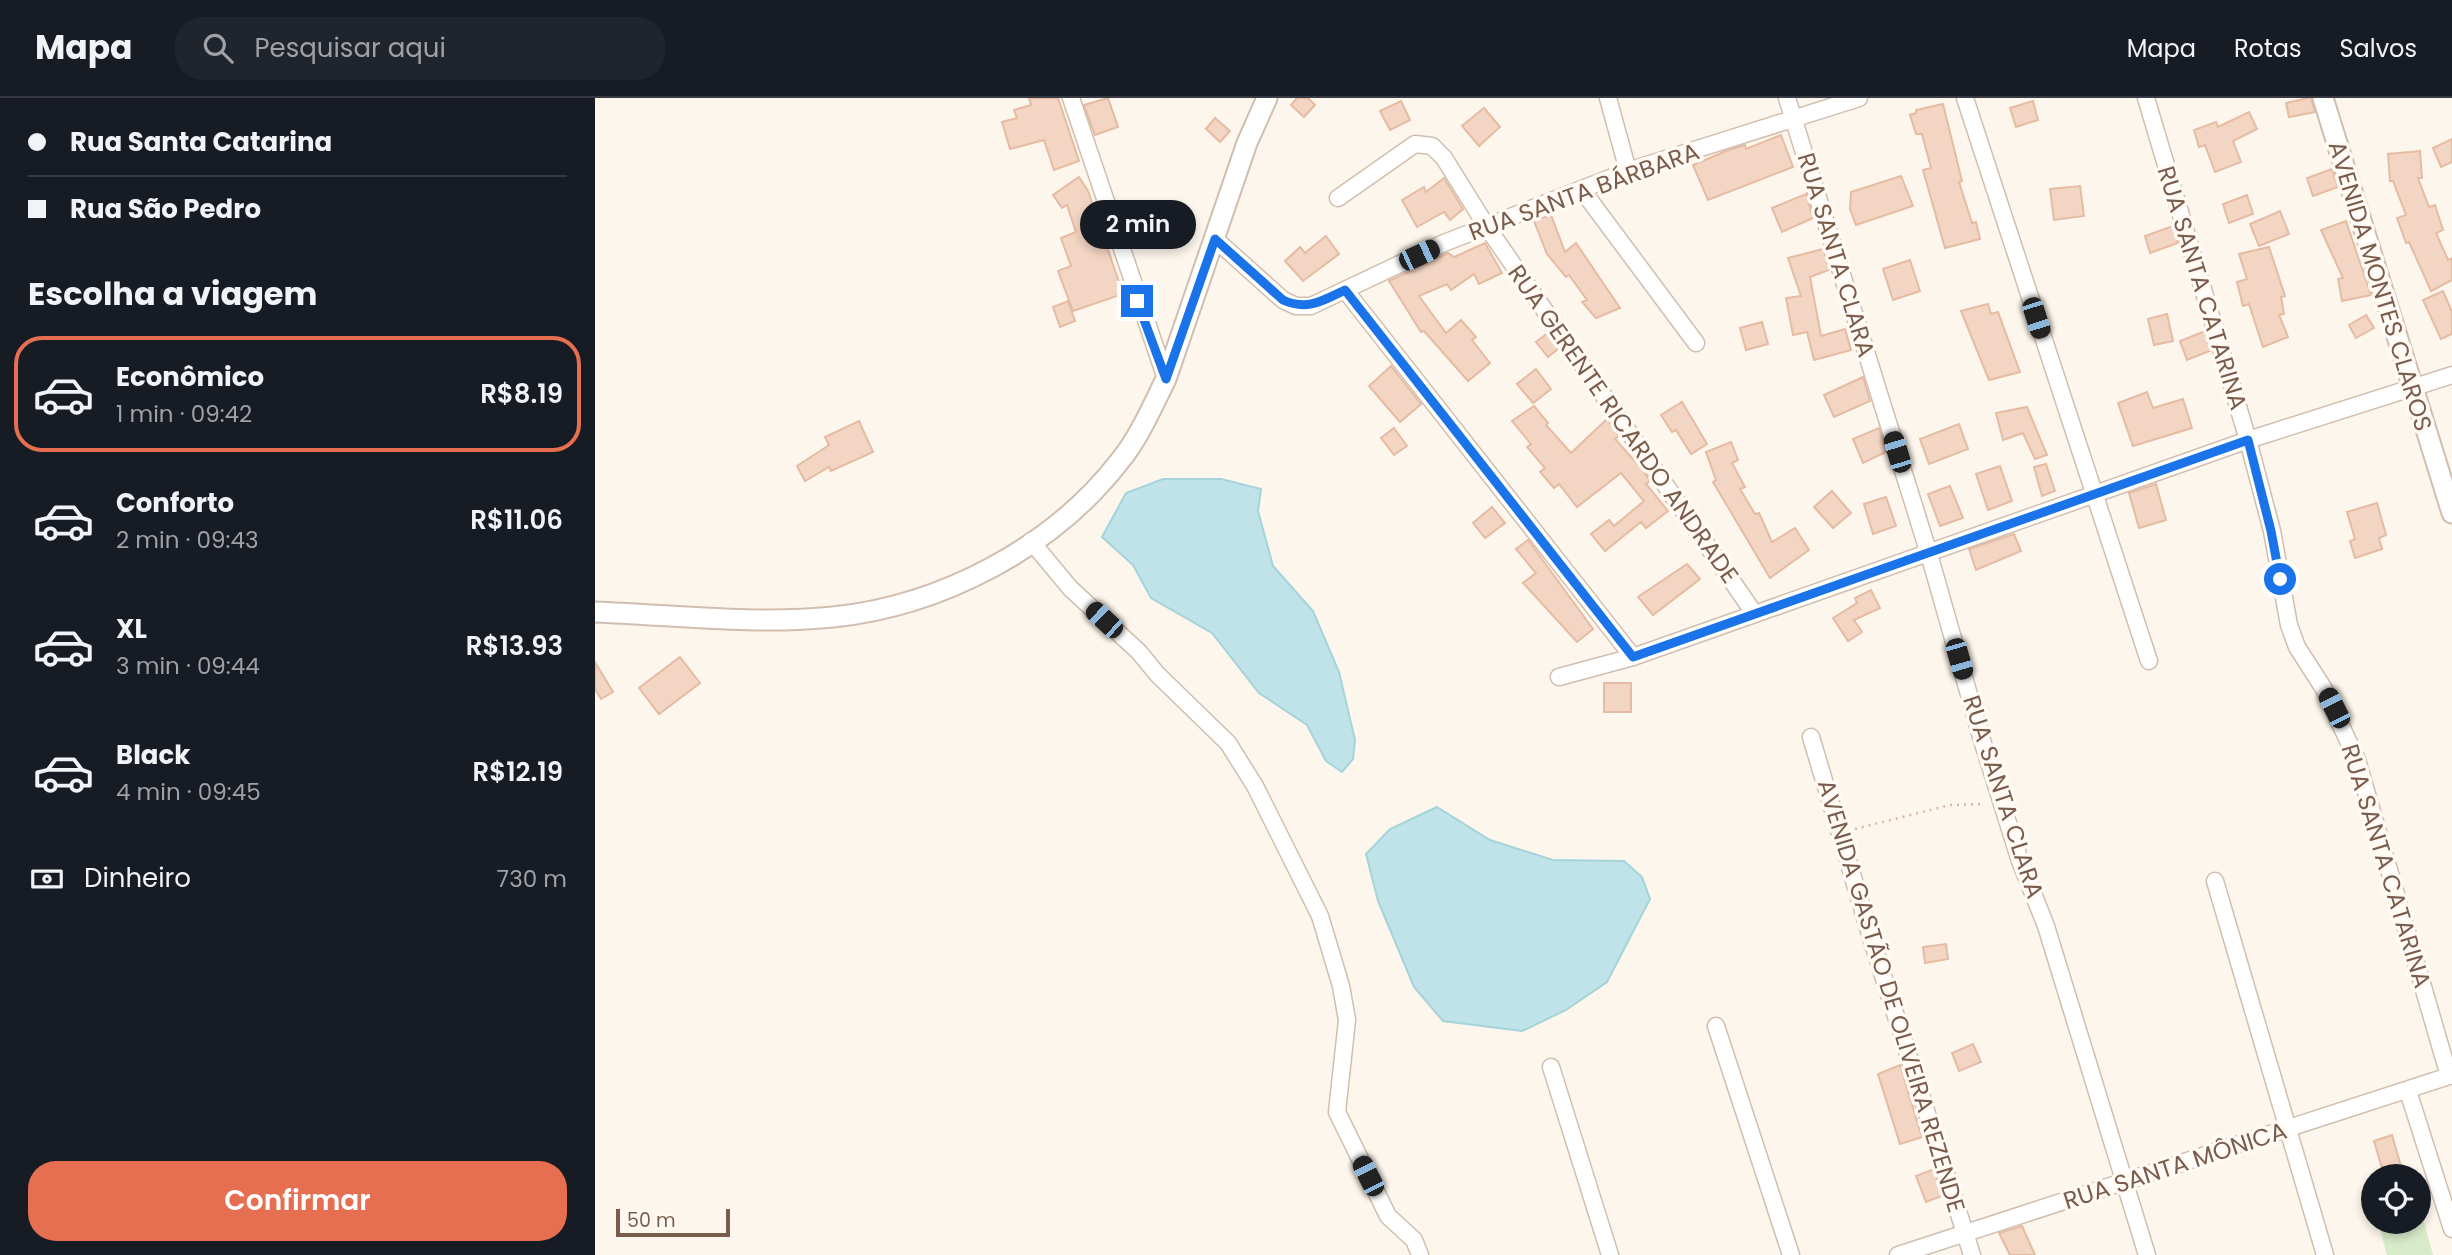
<!DOCTYPE html>
<html lang="pt">
<head>
<meta charset="utf-8">
<style>
	body { margin:0; font-family:Poppins,sans-serif; background:#20242c; color:#f1f3f6; height:100vh; display:flex; flex-direction:column; font-size:26px; white-space:nowrap }
	* { box-sizing:border-box; margin:0 }
	p { font-size:23px; color:#9ea1a6 }
	.icon { flex:none; width:38px; height:38px; fill:none; stroke:currentColor; stroke-width:2; stroke-linecap:round; stroke-linejoin:round }
	.map { position:relative; flex:1; overflow:hidden }
	.side { display:flex; flex-direction:column; background:#171b24; width:595px }
	.side>* { flex:none }
	.banner { display:grid; align-content:center; height:154px; padding:0 28px; background:#171b24 }
	.fabs { position:absolute; left:1766px; top:1066px; display:grid; gap:14px }
	.fabs a { display:grid; place-items:center; width:70px; height:70px; border-radius:50%; background:#171b24; box-shadow:0 4px 10px #0003; font-size:35px }
	.scale { position:absolute; left:21px; bottom:18px; width:114px; box-sizing:border-box; padding-left:7px; border:4px solid #7a5c4d; border-top:0; font-size:19px; line-height:24px; white-space:nowrap; color:#7a5c4d; -webkit-text-stroke:5px #fffaf3; paint-order:stroke }
	.end { position:absolute; width:32px; height:32px; margin:-16px; border:9px solid #1a73e8; background:#fff; box-shadow:0 0 0 4px #fff }
	.from { border-radius:50% }
	.bubble { position:absolute; height:49px; border-radius:24px; background:#171b24; box-shadow:0 4px 10px #0003; font-size:23px; font-weight:600; line-height:49px; text-align:center }
	.car { position:absolute; width:21px; height:42px; margin:-21px -10px; border-radius:9px; box-shadow:0 0 5px 2px #0007; background:linear-gradient(#222 24%,#8ab4d8 0 40%,#222 0 76%,#8ab4d8 0 86%,#222 0) }
	.banner b { display:flex; align-items:center; gap:24px; height:66px; font-size:26px }
	.banner b+b { border-top:2px solid #363941 }
	.banner i { width:18px; height:18px; background:#f1f3f6 }
	ul { padding:0; list-style:none }
	li { display:flex; align-items:center; gap:21px; height:116px; margin:0 14px 10px; padding:0 14px; border:4px solid transparent; border-radius:28px }
	li div { flex:1 }
	li b { display:block; font-size:26px }
	li em { font-style:normal; font-weight:600 }
	li.on { border-color:#e76f51 }
	li>.icon { width:63px; height:63px; stroke-width:1.5 }
	h2 { padding:0 28px; font-size:32px; line-height:84px }
	.pay { display:flex; align-items:center; gap:18px; height:77px; padding:0 28px; font-size:26px }
	.pay p { margin-inline-start:auto }
	.primary-button { display:flex; gap:14px; margin-top:auto; padding:14px 28px }
	.primary-button a { flex:1; height:80px; border-radius:28px; background:#e76f51; color:#fff; font-size:28px; font-weight:600; line-height:80px; text-align:center }
	header { display:flex; align-items:center; gap:42px; box-sizing:border-box; height:98px; padding:0 35px; background:#171b24; border-bottom:2px solid #363941 }
	header strong { font-size:33px }
	nav { display:flex; gap:38px; margin-inline-start:auto; font-size:24px }
	.search { width:490px; height:63px; background:#20242c; display:flex; align-items:center; gap:18px; box-sizing:border-box; padding:0 24px; border-radius:28px; color:#9ea1a6; font-size:26px }
	main { display:flex; flex:1; min-height:0 }
	.map>svg:first-child { display:block }
	.green { fill:#d8ecc9 }
	.water { fill:#bfe3e8; stroke:#a5d3da; stroke-width:2 }
	.building { fill:#f3d5c3; stroke:#e6bba3; stroke-width:2 }
	.lines { fill:none; stroke-linecap:round; stroke-linejoin:round }
	.minor-casing { stroke:#d1beb0; stroke-width:19 }
	.tertiary-casing { stroke:#d1beb0; stroke-width:23 }
	.path { stroke:#d9b8a5; stroke-width:2.5; stroke-dasharray:2 5; stroke-linecap:butt }
	.minor { stroke:#fff; stroke-width:16 }
	.tertiary { stroke:#fff; stroke-width:19 }
	.route { stroke:#1a73e8; stroke-width:9 }
	.labels { text-anchor:middle; stroke-width:7; stroke-linejoin:round; paint-order:stroke }
	.street-label { font-size:24px; fill:#7a5c4d; stroke:#fffaf3 }
</style>
</head>
<body>
<header>
<strong>Mapa</strong>
<div class="search"><svg class="icon" aria-label="search" viewBox="0 0 24 24"><circle cx="10" cy="10" r="6"/><path d="M15 15l6 6"/></svg>Pesquisar aqui</div>
<nav><a>Mapa</a><a>Rotas</a><a>Salvos</a></nav>
</header>
<main>
<section class="side">
<div class="banner">
<b><i class="from"></i>Rua Santa Catarina</b>
<b><i></i>Rua São Pedro</b>
</div>
<h2>Escolha a viagem</h2>
<ul>
<li class="on"><svg class="icon" aria-label="car" viewBox="0 0 24 24"><path d="M5 17H2v-5l4-1 3-4h7l3 4 3 1v5h-3M9 17h6M6 11h13"/><circle cx="7" cy="17" r="2"/><circle cx="17" cy="17" r="2"/></svg><div><b>Econômico</b><p>1 min · 09:42</p></div><em>R$8.19</em></li>
<li><svg class="icon" aria-label="car" viewBox="0 0 24 24"><path d="M5 17H2v-5l4-1 3-4h7l3 4 3 1v5h-3M9 17h6M6 11h13"/><circle cx="7" cy="17" r="2"/><circle cx="17" cy="17" r="2"/></svg><div><b>Conforto</b><p>2 min · 09:43</p></div><em>R$11.06</em></li>
<li><svg class="icon" aria-label="car" viewBox="0 0 24 24"><path d="M5 17H2v-5l4-1 3-4h7l3 4 3 1v5h-3M9 17h6M6 11h13"/><circle cx="7" cy="17" r="2"/><circle cx="17" cy="17" r="2"/></svg><div><b>XL</b><p>3 min · 09:44</p></div><em>R$13.93</em></li>
<li><svg class="icon" aria-label="car" viewBox="0 0 24 24"><path d="M5 17H2v-5l4-1 3-4h7l3 4 3 1v5h-3M9 17h6M6 11h13"/><circle cx="7" cy="17" r="2"/><circle cx="17" cy="17" r="2"/></svg><div><b>Black</b><p>4 min · 09:45</p></div><em>R$12.19</em></li>
</ul>
<div class="pay"><svg class="icon" aria-label="cash" viewBox="0 0 24 24"><path d="M3 7h18v10H3z"/><circle cx="12" cy="12" r="2"/></svg>Dinheiro<p>730 m</p></div>
<div class="primary-button"><a>Confirmar</a></div>
</section>
<div class="map">
<svg width="1857" height="1157" viewBox="0 0 1857 1157">
	<rect width="100%" height="100%" fill="#fdf6ec"/>
	<path class="green" d="M 1824,1105 L 1838,1157 L 1792,1157 L 1783,1124 L 1824,1124 Z"/>
	<g class="water">
		<path d="M 568,381 L 626,381 L 666,391 L 663,413 L 678,468 L 718,513 L 744,574 L 760,642 L 758,661 L 747,674 L 731,663 L 712,627 L 664,595 L 617,535 L 556,500 L 538,467 L 507,439 L 531,395 Z"/>
		<path d="M 842,709 L 895,742 L 958,762 L 1029,763 L 1047,779 L 1055,801 L 1012,884 L 971,912 L 927,933 L 848,923 L 819,889 L 783,803 L 771,756 L 795,731 Z"/>
	</g>
	<g class="building">
		<path d="M 434,0 L 463,0 L 484,63 L 459,72 L 449,42 L 415,51 L 407,24 L 422,20 L 419,12 L 436,7 Z"/>
		<path d="M 513,0 L 523,29 L 500,37 L 489,7 Z"/>
		<path d="M 702,0 L 713,0 L 720,7 L 709,19 L 696,7 Z"/>
		<path d="M 1713,0 L 1716,0 L 1720,14 L 1694,19 L 1691,5 Z"/>
		<path d="M 806,3 L 815,22 L 795,32 L 785,13 Z"/>
		<path d="M 1438,3 L 1443,22 L 1421,29 L 1415,10 Z"/>
		<path d="M 1348,6 L 1367,83 L 1364,84 L 1377,125 L 1381,124 L 1385,141 L 1350,150 L 1328,72 L 1336,70 L 1327,36 L 1321,36 L 1315,17 L 1321,15 L 1321,12 Z"/>
		<path d="M 889,10 L 905,29 L 884,48 L 867,28 Z"/>
		<path d="M 1654,14 L 1662,31 L 1638,43 L 1646,64 L 1620,74 L 1610,47 L 1604,49 L 1599,32 L 1621,24 L 1623,29 Z"/>
		<path d="M 620,20 L 635,33 L 625,44 L 611,31 Z"/>
		<path d="M 1186,37 L 1198,69 L 1113,102 L 1098,67 L 1131,53 L 1150,47 L 1151,51 Z"/>
		<path d="M 1857,41 L 1857,64 L 1846,69 L 1838,50 Z"/>
		<path d="M 1825,53 L 1827,80 L 1823,80 L 1834,109 L 1840,107 L 1848,132 L 1841,135 L 1853,162 L 1857,160 L 1857,182 L 1836,193 L 1814,144 L 1811,145 L 1802,120 L 1811,117 L 1798,83 L 1795,83 L 1793,56 Z"/>
		<path d="M 1737,71 L 1743,89 L 1718,98 L 1712,80 Z"/>
		<path d="M 1306,78 L 1318,108 L 1261,127 L 1255,111 L 1256,94 Z"/>
		<path d="M 484,79 L 493,93 L 528,196 L 478,213 L 463,173 L 476,168 L 466,140 L 481,134 L 472,107 L 467,110 L 458,97 Z"/>
		<path d="M 849,80 L 868,111 L 855,122 L 849,114 L 822,129 L 807,102 L 829,89 L 831,94 Z"/>
		<path d="M 1485,88 L 1489,118 L 1459,122 L 1455,91 Z"/>
		<path d="M 1211,96 L 1218,120 L 1187,134 L 1177,110 Z"/>
		<path d="M 1652,97 L 1658,116 L 1634,125 L 1628,106 Z"/>
		<path d="M 1685,113 L 1694,136 L 1664,148 L 1655,126 Z"/>
		<path d="M 956,117 L 970,154 L 981,145 L 1025,210 L 1001,220 L 987,204 L 992,202 L 974,177 L 971,179 L 952,156 L 939,123 Z"/>
		<path d="M 1751,123 L 1776,197 L 1747,203 L 1743,181 L 1748,180 L 1726,132 Z"/>
		<path d="M 1578,128 L 1583,145 L 1555,155 L 1550,138 Z"/>
		<path d="M 731,138 L 744,156 L 708,183 L 690,163 L 705,149 L 710,155 Z"/>
		<path d="M 890,145 L 907,175 L 884,186 L 879,176 L 856,192 L 852,186 L 824,198 L 851,235 L 866,222 L 881,239 L 877,242 L 895,265 L 873,283 L 829,233 L 826,234 L 794,183 L 853,155 L 859,159 Z"/>
		<path d="M 1674,149 L 1690,198 L 1686,199 L 1689,216 L 1684,217 L 1693,239 L 1668,249 L 1654,206 L 1648,208 L 1642,184 L 1652,181 L 1644,156 Z"/>
		<path d="M 1228,151 L 1234,172 L 1215,179 L 1226,238 L 1250,231 L 1256,252 L 1219,262 L 1212,234 L 1198,237 L 1191,200 L 1206,198 L 1193,160 Z"/>
		<path d="M 1315,162 L 1325,193 L 1298,202 L 1288,171 Z"/>
		<path d="M 1848,193 L 1857,214 L 1857,236 L 1846,241 L 1828,202 Z"/>
		<path d="M 473,203 L 480,223 L 465,229 L 458,209 Z"/>
		<path d="M 1393,206 L 1396,216 L 1403,214 L 1425,274 L 1394,282 L 1366,213 Z"/>
		<path d="M 1572,216 L 1578,243 L 1559,247 L 1553,221 Z"/>
		<path d="M 1771,217 L 1779,230 L 1761,240 L 1754,227 Z"/>
		<path d="M 1167,224 L 1173,246 L 1151,252 L 1145,230 Z"/>
		<path d="M 1610,233 L 1615,253 L 1592,262 L 1585,243 Z"/>
		<path d="M 953,235 L 963,251 L 953,259 L 941,244 Z"/>
		<path d="M 796,268 L 826,306 L 805,324 L 774,288 Z"/>
		<path d="M 941,271 L 956,291 L 938,305 L 922,286 Z"/>
		<path d="M 1268,279 L 1275,303 L 1239,319 L 1229,297 Z"/>
		<path d="M 1552,294 L 1558,310 L 1588,301 L 1597,330 L 1538,348 L 1523,305 Z"/>
		<path d="M 1087,304 L 1112,346 L 1096,356 L 1081,332 L 1077,334 L 1066,317 Z"/>
		<path d="M 939,308 L 953,325 L 951,327 L 976,355 L 1012,321 L 1024,338 L 1020,341 L 1045,369 L 1055,383 L 1051,386 L 1073,413 L 1051,430 L 1046,424 L 1010,453 L 996,436 L 1014,422 L 1019,428 L 1049,403 L 1026,375 L 982,409 L 964,386 L 959,390 L 945,374 L 950,370 L 932,349 L 936,346 L 917,323 Z"/>
		<path d="M 1432,309 L 1452,357 L 1440,361 L 1428,335 L 1408,342 L 1401,315 Z"/>
		<path d="M 264,323 L 278,354 L 236,373 L 234,369 L 210,383 L 202,368 L 234,347 L 230,339 Z"/>
		<path d="M 1364,326 L 1373,351 L 1334,366 L 1325,341 Z"/>
		<path d="M 799,330 L 812,348 L 799,357 L 786,340 Z"/>
		<path d="M 1284,330 L 1291,354 L 1268,365 L 1258,341 Z"/>
		<path d="M 1136,344 L 1143,362 L 1137,365 L 1150,389 L 1145,391 L 1160,416 L 1164,415 L 1177,444 L 1200,430 L 1214,452 L 1175,480 L 1118,384 L 1121,382 L 1111,354 Z"/>
		<path d="M 1451,366 L 1460,393 L 1447,398 L 1439,369 Z"/>
		<path d="M 1405,368 L 1417,403 L 1393,412 L 1381,376 Z"/>
		<path d="M 1561,386 L 1571,422 L 1544,430 L 1534,395 Z"/>
		<path d="M 1355,388 L 1368,420 L 1345,428 L 1333,396 Z"/>
		<path d="M 1237,393 L 1256,415 L 1238,430 L 1219,409 Z"/>
		<path d="M 1291,399 L 1301,428 L 1278,436 L 1269,406 Z"/>
		<path d="M 1782,405 L 1791,437 L 1784,440 L 1787,451 L 1760,460 L 1755,443 L 1760,441 L 1752,414 Z"/>
		<path d="M 897,409 L 910,425 L 890,440 L 878,425 Z"/>
		<path d="M 1419,436 L 1426,453 L 1381,472 L 1374,451 Z"/>
		<path d="M 933,442 L 998,531 L 982,544 L 928,485 L 941,475 L 921,451 Z"/>
		<path d="M 1092,466 L 1105,481 L 1058,517 L 1043,499 Z"/>
		<path d="M 1276,492 L 1285,510 L 1259,522 L 1267,534 L 1253,543 L 1238,520 L 1262,505 L 1260,500 Z"/>
		<path d="M 85,559 L 105,585 L 64,616 L 44,590 Z"/>
		<path d="M 0,564 L 18,594 L 6,601 L 0,591 Z"/>
		<rect x="1009" y="585" width="27" height="29"/>
		<path d="M 1351,846 L 1353,861 L 1330,865 L 1328,849 Z"/>
		<path d="M 1378,946 L 1386,964 L 1364,973 L 1357,955 Z"/>
		<path d="M 1305,967 L 1327,1039 L 1305,1046 L 1283,976 Z"/>
		<path d="M 1797,1037 L 1807,1072 L 1789,1077 L 1779,1043 Z"/>
		<path d="M 1339,1071 L 1347,1098 L 1331,1104 L 1321,1078 Z"/>
		<path d="M 1427,1128 L 1440,1157 L 1415,1157 L 1404,1135 Z"/>
	</g>
	<g class="lines">
		<g class="minor-casing">
			<g id="minor">
				<path d="M 476,0 L 571,281"/>
				<path d="M 1013,0 L 1033,73"/>
				<path d="M 1192,0 L 1334,456 L 1386,639 L 1425,763 L 1451,828 L 1552,1157"/>
				<path d="M 1370,0 L 1554,563"/>
				<path d="M 1551,0 L 1653,342 L 1677,433 L 1694,527 L 1702,549 L 1729,591 L 1762,662 L 1854,978"/>
				<path d="M 987,92 L 1101,245"/>
				<path d="M 743,100 L 820,46 L 837,48 L 849,60 L 892,129 L 1159,515"/>
				<path d="M 620,141 L 688,202 L 701,208 L 716,208 L 849,145 L 1033,73 L 1264,0"/>
				<path d="M 750,192 L 1038,559"/>
				<path d="M 436,443 L 475,490 L 544,554 L 562,576 L 633,645 L 660,688 L 725,818 L 746,888 L 752,922 L 742,1014 L 793,1118 L 819,1142 L 825,1157"/>
				<path d="M 964,579 L 1038,559 L 1653,342 L 1857,277"/>
				<path d="M 1216,639 L 1278,846 L 1377,1157"/>
				<path d="M 1620,783 L 1730,1157"/>
				<path d="M 1121,928 L 1196,1157"/>
				<path d="M 956,969 L 1015,1157"/>
				<path d="M 1813,993 L 1857,1131"/>
				<path d="M 1303,1157 L 1857,977"/>
			</g>
		</g>
		<g class="tertiary-casing">
			<g id="tertiary">
				<path d="M 1728,0 L 1857,415"/>
				<path d="M 0,514 C 78,517 160,527 238,519 C 346,508 457,450 524,364 C 544,340 557,309 571,281 L 652,45 L 672,0"/>
			</g>
		</g>
		<path class="path" d="M 1260,731 L 1355,707 L 1390,706"/>
		<use href="#minor" class="minor"/>
		<use href="#tertiary" class="tertiary"/>
	</g>
	<g class="lines">
		<path class="route" d="M 542,203 L 571,281 L 620,141 L 688,202 C 712,213 727,203 750,192 L 1038,559 L 1653,342 L 1676,433 L 1685,481"/>
	</g>
	<g class="labels">
		<g class="street-label">
			<text transform="translate(989 94) rotate(-20)" y="8">RUA SANTA BÁRBARA</text>
			<text transform="translate(1241 157) rotate(73)" y="8">RUA SANTA CLARA</text>
			<text transform="translate(1785 188) rotate(73)" y="8">AVENIDA MONTES CLAROS</text>
			<text transform="translate(1607 190) rotate(73)" y="8">RUA SANTA CATARINA</text>
			<text transform="translate(1028 326) rotate(55)" y="8">RUA GERENTE RICARDO ANDRADE</text>
			<text transform="translate(1408 699) rotate(72)" y="8">RUA SANTA CLARA</text>
			<text transform="translate(1791 768) rotate(73)" y="8">RUA SANTA CATARINA</text>
			<text transform="translate(1296 898) rotate(73)" y="8">AVENIDA GASTÃO DE OLIVEIRA REZENDE</text>
			<text transform="translate(1580 1068) rotate(-18)" y="8">RUA SANTA MÔNICA</text>
		</g>
	</g>
</svg>
<div class="fabs">
<a><svg class="icon" aria-label="locate" viewBox="0 0 24 24"><circle cx="12" cy="12" r="6"/><path d="M12 2v4M12 18v4M2 12h4M18 12h4"/></svg></a>
</div>
<div class="scale">50 m</div>
<i class="end from" style="left:1685px;top:481px"></i>
<i class="end" style="left:542px;top:203px"></i>
<div class="bubble" style="left:485px;top:102px;width:116px">2 min</div>
<i class="car" style="left:824px;top:157px;rotate:65deg"></i>
<i class="car" style="left:1441px;top:220px;rotate:162deg"></i>
<i class="car" style="left:1302px;top:354px;rotate:343deg"></i>
<i class="car" style="left:509px;top:522px;rotate:313deg"></i>
<i class="car" style="left:1364px;top:561px;rotate:164deg"></i>
<i class="car" style="left:1739px;top:610px;rotate:333deg"></i>
<i class="car" style="left:773px;top:1078px;rotate:333deg"></i>
</div>
</main>
</body>
</html>
